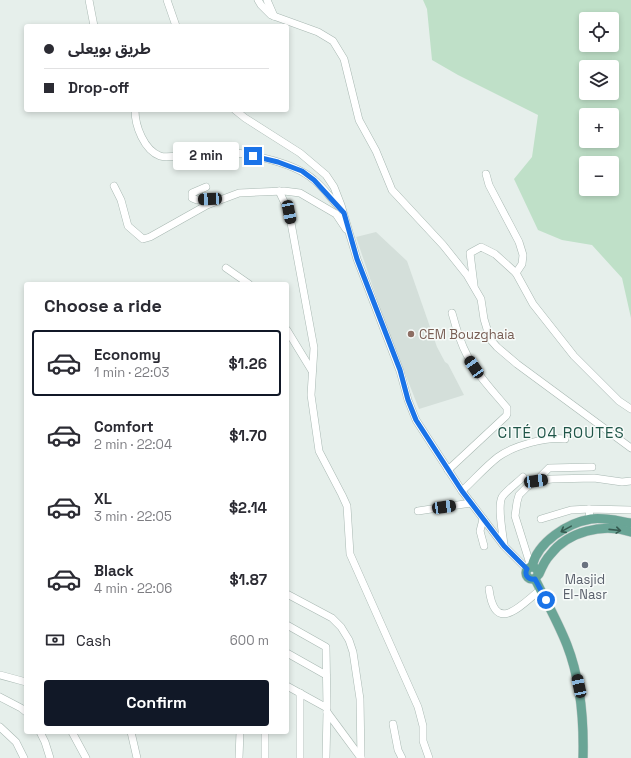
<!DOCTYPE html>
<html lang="en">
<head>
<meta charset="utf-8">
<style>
	body { margin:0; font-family:"Space Grotesk","Noto Sans Arabic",sans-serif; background:#f7f7f7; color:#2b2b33; height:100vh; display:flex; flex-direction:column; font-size:15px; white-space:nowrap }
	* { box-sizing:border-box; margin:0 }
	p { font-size:13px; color:#7c7c81 }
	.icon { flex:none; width:22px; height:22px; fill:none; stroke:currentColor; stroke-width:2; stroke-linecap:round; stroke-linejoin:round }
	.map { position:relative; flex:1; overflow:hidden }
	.side { position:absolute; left:24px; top:282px; width:265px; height:452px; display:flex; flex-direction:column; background:#fff; border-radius:4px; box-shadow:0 2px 6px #0003 }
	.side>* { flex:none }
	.banner { position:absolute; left:24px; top:24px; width:265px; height:88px; border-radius:4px; box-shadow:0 2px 6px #0003; display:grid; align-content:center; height:88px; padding:0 20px; background:#fff }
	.controls { position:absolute; left:579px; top:12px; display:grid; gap:8px }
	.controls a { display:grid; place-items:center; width:40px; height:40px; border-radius:4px; background:#fff; box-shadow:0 2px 6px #0003; font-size:20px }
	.end { position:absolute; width:18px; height:18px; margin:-9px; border:5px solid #1a73e8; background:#fff; box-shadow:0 0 0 2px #fff }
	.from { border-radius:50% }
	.bubble { position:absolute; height:28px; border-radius:4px; background:#fff; box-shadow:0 2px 6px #0003; font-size:13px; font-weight:700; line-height:28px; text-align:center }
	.car { position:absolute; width:12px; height:24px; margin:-12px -6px; border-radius:5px; box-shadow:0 0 3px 1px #0007; background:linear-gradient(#222 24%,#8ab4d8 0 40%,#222 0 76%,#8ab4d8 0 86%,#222 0) }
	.banner b { display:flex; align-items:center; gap:14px; height:38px; font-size:15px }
	.banner b+b { border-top:1px solid #e1e1e2 }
	.banner i { width:10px; height:10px; background:#2b2b33 }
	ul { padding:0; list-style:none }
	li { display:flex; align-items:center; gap:12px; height:66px; margin:0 8px 6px; padding:0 12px; border:2px solid transparent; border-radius:4px }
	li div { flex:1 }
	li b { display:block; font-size:15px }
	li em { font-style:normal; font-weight:700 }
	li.selected { border-color:#111827 }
	li>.icon { width:36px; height:36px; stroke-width:1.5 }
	h2 { padding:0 20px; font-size:18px; line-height:48px }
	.pay { display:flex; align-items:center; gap:10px; height:44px; padding:0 20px; font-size:15px }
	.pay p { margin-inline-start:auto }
	.cta { display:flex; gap:8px; margin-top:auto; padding:8px 20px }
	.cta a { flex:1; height:46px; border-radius:4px; background:#111827; color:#fff; font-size:16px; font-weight:700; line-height:46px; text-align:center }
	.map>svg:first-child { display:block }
	.built { fill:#d4dfda }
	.green { fill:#bfe0c8; fill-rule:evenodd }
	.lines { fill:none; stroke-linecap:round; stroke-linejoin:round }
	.minor-casing { stroke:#a8b8b2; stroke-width:8 }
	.major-casing { stroke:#c2cac8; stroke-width:10 }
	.minor { stroke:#fff; stroke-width:7 }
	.major { stroke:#6aa596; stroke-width:9 }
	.oneway { stroke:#365b51 }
	.route { stroke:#1a73e8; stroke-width:5 }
	.education-dot { fill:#8d6e63; stroke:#f7fbf9; stroke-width:1.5 }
	.worship-dot { fill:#6b7280; stroke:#f7fbf9; stroke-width:1.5 }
	.labels { text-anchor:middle; stroke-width:3; stroke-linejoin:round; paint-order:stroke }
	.education-label { font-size:13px; fill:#785e54; stroke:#f7fbf9; text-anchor:start }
	.worship-label { font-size:13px; fill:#5b616d; stroke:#f7fbf9 }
	.quarter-label { font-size:15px; letter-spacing:1px; fill:#1f5548; stroke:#f7fbf9 }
</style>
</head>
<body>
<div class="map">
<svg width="631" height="758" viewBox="0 0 631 758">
	<rect width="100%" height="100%" fill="#e6efeb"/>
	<path class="built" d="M 376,232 L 407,261 L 437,347 L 445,362 L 448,364 L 464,395 L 419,409 L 384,320 L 356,237 Z"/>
	<path class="green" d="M 423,0 L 631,0 L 631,318 L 622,278 L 592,245 L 562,240 L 538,230 L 514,179 L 532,157 L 538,115 L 458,75 L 432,60 L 427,9 ZM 586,19 L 612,19 L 612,45 L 586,45 ZM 586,67 L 612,67 L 612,93 L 586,93 ZM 586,115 L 612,115 L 612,141 L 586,141 ZM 586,163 L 612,163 L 612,189 L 586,189 Z"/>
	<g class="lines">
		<g class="minor-casing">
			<g id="minor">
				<path d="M 89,0 L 94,26"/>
				<path d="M 167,0 L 176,26"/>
				<path d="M 258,0 L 261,5 L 271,15 L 318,32 L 333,41 L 344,59 L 359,120 L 376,151 L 392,190 L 443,245 L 467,275 L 481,299 L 484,319 L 490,339 L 497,347 L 517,364 L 631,448"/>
				<path d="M 267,0 L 274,16"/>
				<path d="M 135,110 C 135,126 144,150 160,156 C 169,159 198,153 209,152 C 237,150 293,161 314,180 C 324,188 332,200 341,209"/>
				<path d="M 235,110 L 245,118 L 300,153 L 326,175 L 334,187 L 341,205 L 357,259 L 400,371 L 408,400 L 416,420 L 462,491 L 504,546 L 527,569"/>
				<path d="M 486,174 L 489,185 L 519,242 L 523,255 L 522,264 L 516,273"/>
				<path d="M 114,186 L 121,200 L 128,226 L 143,239 L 150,237 L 207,205 L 239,193 L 284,191 L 300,193 L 336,214 L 346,229"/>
				<path d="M 206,187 L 192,193 L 192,198 L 197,200 L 217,199"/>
				<path d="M 279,191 L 289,212 L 314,348 L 311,395 L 319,451 L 342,495 L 347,506 L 350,554 L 418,707 L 423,726 L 423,741 L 429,758"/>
				<path d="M 226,268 L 249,284"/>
				<path d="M 474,285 L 470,253 L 481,247 L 495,254 L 516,273 L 533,304 L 574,356 L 619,401 L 631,409"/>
				<path d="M 287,330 L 312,371"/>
				<path d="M 448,470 L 506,416 L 507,414 L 507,408 C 493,391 477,375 467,355 C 460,342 456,328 452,313"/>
				<path d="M 536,481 L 549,468 L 592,467"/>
				<path d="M 462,491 C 474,480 485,467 498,457 C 513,446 547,436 565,439"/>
				<path d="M 418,511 L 471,503"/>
				<path d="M 483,519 L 480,531 L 484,546"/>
				<path d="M 541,519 L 571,510 L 589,509"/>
				<path d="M 590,519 L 589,509 L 631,510"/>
				<path d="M 504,545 C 503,534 497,507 502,497 C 507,490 517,483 523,477"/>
				<path d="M 531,567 L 515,516 L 517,502 L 519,495 L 527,487 L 536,481 L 552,479 L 594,478 L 622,482 L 631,481"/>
				<path d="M 489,589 C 495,635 520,606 540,590"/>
				<path d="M 287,594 L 332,618 L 341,627 L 349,640 L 353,652 L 360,699 L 361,758"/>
				<path d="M 287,625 L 326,647 L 327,708 L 287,686"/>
				<path d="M 287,653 L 326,675"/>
				<path d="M 0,675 L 26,682"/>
				<path d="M 300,693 L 300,758"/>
				<path d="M 0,697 L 21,708 L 26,712"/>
				<path d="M 327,712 L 361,758"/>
				<path d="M 393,724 L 398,750 L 402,758"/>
				<path d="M 0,727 L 16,742 L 24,758"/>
				<path d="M 40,732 L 45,742 L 50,758"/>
				<path d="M 72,732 L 86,758"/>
				<path d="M 131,732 L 137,758"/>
				<path d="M 239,758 L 240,732"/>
				<path d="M 265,758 L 265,732"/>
				<path d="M 326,758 L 327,712"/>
			</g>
		</g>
		<g class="major-casing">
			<g id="major">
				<path d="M 532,566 C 538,542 567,523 591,519 C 604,517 618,521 631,523"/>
				<circle cx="532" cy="573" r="6"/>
				<path d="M 539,574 C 542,567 545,560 550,555 C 568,531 603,523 631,532"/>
				<path d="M 535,579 C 546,601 558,622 567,645 C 581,681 584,720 583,758"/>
			</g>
		</g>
		<use href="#minor" class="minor"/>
		<use href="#major" class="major"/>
	</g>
	<defs><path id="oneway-shaft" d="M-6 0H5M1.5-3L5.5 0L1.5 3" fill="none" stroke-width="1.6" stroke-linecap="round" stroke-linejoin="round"/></defs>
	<g class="oneway">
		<use href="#oneway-shaft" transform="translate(566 529) rotate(151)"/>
		<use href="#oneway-shaft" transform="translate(615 530) rotate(6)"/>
	</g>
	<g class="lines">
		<path class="route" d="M 253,156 L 278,162 L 302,171 L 314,180 L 344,213 L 357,259 L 400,370 L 408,400 L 416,420 L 462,491 L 504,546 L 527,569 C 524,575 528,580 535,579 L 546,600"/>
	</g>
	<circle class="education-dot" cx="411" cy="334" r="4"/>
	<circle class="worship-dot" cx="585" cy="565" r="4"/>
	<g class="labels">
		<g class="education-label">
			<text x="419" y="339">CEM Bouzghaia</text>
		</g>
		<g class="worship-label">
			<text x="585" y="584">Masjid<tspan x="585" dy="15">El-Nasr</tspan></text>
		</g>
		<g class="quarter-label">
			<text x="561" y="438">CITÉ 04 ROUTES</text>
		</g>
	</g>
</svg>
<div class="controls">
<a><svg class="icon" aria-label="locate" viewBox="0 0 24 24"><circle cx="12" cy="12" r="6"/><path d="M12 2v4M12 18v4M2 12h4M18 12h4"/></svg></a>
<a><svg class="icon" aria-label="layers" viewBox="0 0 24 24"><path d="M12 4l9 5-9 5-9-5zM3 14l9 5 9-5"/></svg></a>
<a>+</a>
<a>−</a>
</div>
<i class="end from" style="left:546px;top:600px"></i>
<i class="end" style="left:253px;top:156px"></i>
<div class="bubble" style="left:173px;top:142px;width:66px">2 min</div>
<i class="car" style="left:210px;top:199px;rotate:267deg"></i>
<i class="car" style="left:289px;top:212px;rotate:169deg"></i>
<i class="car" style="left:474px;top:367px;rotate:326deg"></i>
<i class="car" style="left:536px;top:481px;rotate:82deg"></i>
<i class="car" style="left:444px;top:507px;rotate:82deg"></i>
<i class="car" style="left:579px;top:686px;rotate:348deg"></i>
<div class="banner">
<b><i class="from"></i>طريق بويعلى</b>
<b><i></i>Drop-off</b>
</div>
<section class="side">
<h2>Choose a ride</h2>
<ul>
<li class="selected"><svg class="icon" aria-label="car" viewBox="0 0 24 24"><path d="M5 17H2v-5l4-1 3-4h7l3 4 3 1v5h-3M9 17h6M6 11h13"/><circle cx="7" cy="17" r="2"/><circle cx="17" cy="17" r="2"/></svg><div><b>Economy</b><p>1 min · 22:03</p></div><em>$1.26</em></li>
<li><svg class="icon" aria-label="car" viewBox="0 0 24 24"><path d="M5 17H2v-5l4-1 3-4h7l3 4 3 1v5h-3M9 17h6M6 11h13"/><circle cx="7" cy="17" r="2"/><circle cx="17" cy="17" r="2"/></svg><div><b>Comfort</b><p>2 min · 22:04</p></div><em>$1.70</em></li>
<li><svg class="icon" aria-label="car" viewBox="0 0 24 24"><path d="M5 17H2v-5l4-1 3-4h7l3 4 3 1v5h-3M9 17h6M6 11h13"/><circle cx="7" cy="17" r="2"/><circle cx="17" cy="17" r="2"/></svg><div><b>XL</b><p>3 min · 22:05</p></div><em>$2.14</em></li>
<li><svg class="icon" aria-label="car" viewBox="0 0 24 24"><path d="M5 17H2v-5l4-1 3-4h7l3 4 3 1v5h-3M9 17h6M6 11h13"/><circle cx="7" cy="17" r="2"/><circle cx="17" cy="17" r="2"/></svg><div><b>Black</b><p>4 min · 22:06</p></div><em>$1.87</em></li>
</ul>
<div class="pay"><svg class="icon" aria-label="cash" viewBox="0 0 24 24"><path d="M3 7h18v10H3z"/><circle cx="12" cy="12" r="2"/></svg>Cash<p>600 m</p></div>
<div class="cta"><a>Confirm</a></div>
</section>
</div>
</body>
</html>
